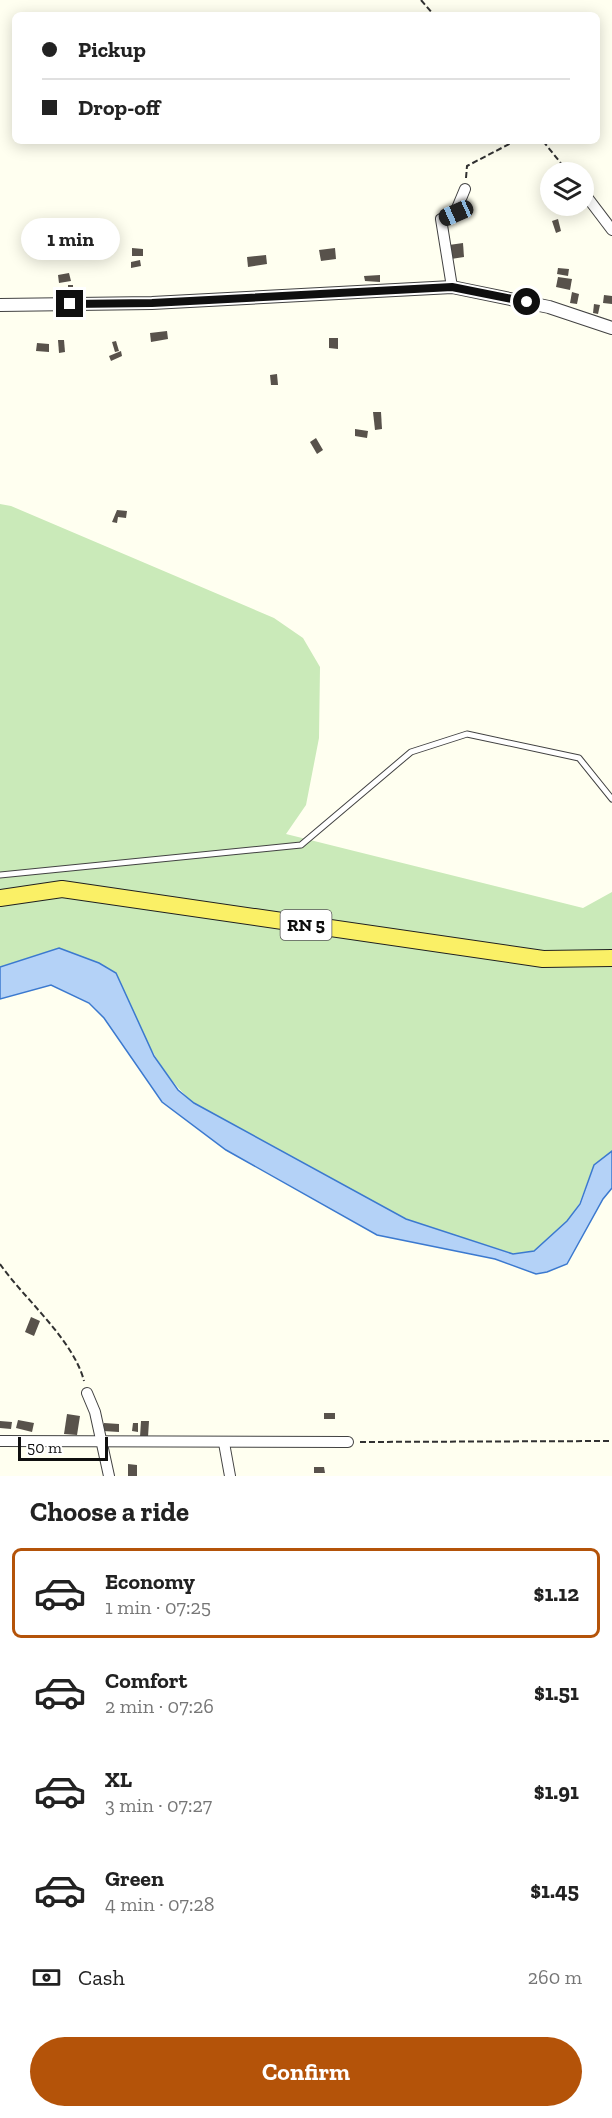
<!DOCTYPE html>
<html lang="en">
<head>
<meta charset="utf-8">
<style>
	body { margin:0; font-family:"Zilla Slab",serif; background:#f6f6f6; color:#222; height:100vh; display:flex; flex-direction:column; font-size:22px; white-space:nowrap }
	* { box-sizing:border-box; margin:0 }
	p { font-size:20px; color:#767676 }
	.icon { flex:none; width:33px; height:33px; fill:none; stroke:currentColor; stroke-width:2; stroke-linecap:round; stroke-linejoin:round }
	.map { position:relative; height:1476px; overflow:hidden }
	.side { display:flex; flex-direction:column; background:#fff; flex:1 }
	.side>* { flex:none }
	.top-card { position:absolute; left:12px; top:12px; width:588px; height:132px; border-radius:9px; box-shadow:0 3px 15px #0003; display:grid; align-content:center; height:132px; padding:0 30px; background:#fff }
	.fabs { position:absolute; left:540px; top:162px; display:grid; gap:12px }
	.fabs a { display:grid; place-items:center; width:54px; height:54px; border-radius:50%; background:#fff; box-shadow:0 3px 15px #0003; font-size:30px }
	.scale { position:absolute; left:18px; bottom:15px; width:90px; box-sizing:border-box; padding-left:6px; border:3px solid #0f0f0f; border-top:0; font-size:16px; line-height:21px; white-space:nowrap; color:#0f0f0f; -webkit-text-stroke:4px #fff; paint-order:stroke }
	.end { position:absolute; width:27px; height:27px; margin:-14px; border:8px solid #0f0f0f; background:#fff; box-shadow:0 0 0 3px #fff }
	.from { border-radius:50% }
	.bubble { position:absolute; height:42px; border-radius:21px; background:#fff; box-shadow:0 3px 15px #0003; font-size:20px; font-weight:800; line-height:42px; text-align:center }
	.car { position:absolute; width:18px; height:36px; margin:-18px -9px; border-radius:8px; box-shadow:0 0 4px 2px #0007; background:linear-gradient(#222 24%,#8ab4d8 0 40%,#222 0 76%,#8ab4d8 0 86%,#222 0) }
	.top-card b { display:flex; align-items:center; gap:21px; height:57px; font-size:22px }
	.top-card b+b { border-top:2px solid #e0e0e0 }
	.top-card i { width:15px; height:15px; background:#222 }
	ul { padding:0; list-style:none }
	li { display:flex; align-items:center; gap:18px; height:90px; margin:0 12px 9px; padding:0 18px; border:3px solid transparent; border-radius:9px }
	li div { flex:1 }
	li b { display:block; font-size:22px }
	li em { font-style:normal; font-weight:800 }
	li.active { border-color:#b45309 }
	li>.icon { width:54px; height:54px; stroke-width:1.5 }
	h2 { padding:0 30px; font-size:27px; line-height:72px }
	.pay { display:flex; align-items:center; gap:15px; height:66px; padding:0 30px; font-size:22px }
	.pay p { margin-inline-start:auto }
	.action { display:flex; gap:12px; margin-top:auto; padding:12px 30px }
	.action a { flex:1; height:69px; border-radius:36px; background:#b45309; color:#fff; font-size:24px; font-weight:800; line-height:69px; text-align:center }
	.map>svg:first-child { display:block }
	.green { fill:#caeab9 }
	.water { fill:#b4d2f7; stroke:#3b79cf; stroke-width:1.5 }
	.building { fill:#58524b }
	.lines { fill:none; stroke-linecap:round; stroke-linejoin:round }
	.service-casing { stroke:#424242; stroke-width:7 }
	.minor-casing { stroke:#424242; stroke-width:12 }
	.tertiary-casing { stroke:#424242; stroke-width:14 }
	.primary-casing { stroke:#202020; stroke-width:18 }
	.path { stroke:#313131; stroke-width:2; stroke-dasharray:6 3; stroke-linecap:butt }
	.service { stroke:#fff; stroke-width:5 }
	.minor { stroke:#fff; stroke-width:10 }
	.tertiary { stroke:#fff; stroke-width:12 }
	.primary { stroke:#faf066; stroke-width:16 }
	.route { stroke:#0f0f0f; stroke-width:8 }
	.labels { text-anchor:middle; stroke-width:6; stroke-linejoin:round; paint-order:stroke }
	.shield { fill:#fff; stroke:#575757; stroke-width:1.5 }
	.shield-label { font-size:18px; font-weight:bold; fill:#0f0f0f }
</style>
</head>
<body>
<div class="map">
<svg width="612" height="1476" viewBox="0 0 612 1476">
	<rect width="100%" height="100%" fill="#fffff0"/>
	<path class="green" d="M 0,504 L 11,506 L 274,618 L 303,638 L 320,667 L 319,738 L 306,805 L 286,834 L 583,908 L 612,892 L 612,1151 L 594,1165 L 579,1204 L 567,1221 L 534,1251 L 513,1254 L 406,1219 L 194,1103 C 154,1069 137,1020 116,973 L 59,948 L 0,967 Z"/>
	<path class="water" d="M 59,948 L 99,963 L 116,973 L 154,1056 L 178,1090 L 194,1103 L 406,1219 L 513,1254 L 534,1251 L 567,1221 L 580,1204 L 594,1165 L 612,1151 L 612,1188 L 603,1199 L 567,1264 L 547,1272 L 536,1274 L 495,1259 L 377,1235 L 226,1150 L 162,1102 L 104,1018 L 89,1003 L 51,985 L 0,999 L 0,967 Z"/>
	<g class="building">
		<path d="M 558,219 L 561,231 L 556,233 L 552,221 Z"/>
		<path d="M 463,243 L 464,257 L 451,259 L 449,245 Z"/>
		<path d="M 132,248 L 143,249 L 143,256 L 132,256 Z"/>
		<path d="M 335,248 L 336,259 L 321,261 L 319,250 Z"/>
		<path d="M 266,255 L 267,264 L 248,267 L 247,257 Z"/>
		<path d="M 140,260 L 141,266 L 131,268 L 131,262 Z"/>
		<path d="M 558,268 L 569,269 L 568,276 L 557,274 Z"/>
		<path d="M 69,273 L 71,281 L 59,283 L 58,275 Z"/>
		<path d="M 380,275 L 380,282 L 365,281 L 364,276 Z"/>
		<path d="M 558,277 L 572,279 L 570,290 L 556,287 Z"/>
		<rect x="68" y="285" width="5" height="11"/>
		<path d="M 572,292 L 579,294 L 577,304 L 570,303 Z"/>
		<path d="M 604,295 L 612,296 L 612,304 L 603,303 Z"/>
		<path d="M 594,304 L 600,305 L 598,314 L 593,313 Z"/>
		<path d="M 167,331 L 168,339 L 151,342 L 150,333 Z"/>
		<path d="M 329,338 L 338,338 L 338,349 L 329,348 Z"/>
		<path d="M 58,340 L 64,340 L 65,352 L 59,353 Z"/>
		<path d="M 116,341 L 119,351 L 115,352 L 112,342 Z"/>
		<path d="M 37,343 L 49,344 L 49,352 L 36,351 Z"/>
		<path d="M 121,351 L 122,356 L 111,361 L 109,356 Z"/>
		<path d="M 277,374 L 278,385 L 271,385 L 270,375 Z"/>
		<path d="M 373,412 L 381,412 L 382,429 L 375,430 Z"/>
		<path d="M 355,429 L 368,431 L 367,438 L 355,436 Z"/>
		<path d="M 316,438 L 323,450 L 317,454 L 310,442 Z"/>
		<path d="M 117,510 L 127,511 L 126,518 L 118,517 L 117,523 L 112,522 Z"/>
		<path d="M 31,1317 L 40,1321 L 34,1336 L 25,1332 Z"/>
		<rect x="324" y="1413" width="11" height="6"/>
		<path d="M 67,1414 L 80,1416 L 77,1435 L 64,1434 Z"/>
		<path d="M 18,1420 L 34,1423 L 32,1432 L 16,1428 Z"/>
		<path d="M 0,1421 L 12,1422 L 11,1429 L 0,1428 Z"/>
		<path d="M 141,1421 L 149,1421 L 148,1437 L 140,1437 Z"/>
		<path d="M 104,1423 L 119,1424 L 119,1432 L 103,1431 Z"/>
		<path d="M 133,1423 L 138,1423 L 138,1432 L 132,1431 Z"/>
		<path d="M 128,1464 L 137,1465 L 137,1476 L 128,1476 Z"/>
		<path d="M 314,1467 L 324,1467 L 325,1473 L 314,1473 Z"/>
	</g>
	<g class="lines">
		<g class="service-casing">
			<path id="service" d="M 0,875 L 301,845 L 411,752 L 467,734 L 579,758 L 612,799"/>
		</g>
		<g class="minor-casing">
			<g id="minor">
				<path d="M 584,193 L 612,230"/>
				<path d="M 452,287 L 441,219 L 455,213 L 465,189"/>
				<path d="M 87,1393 L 95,1412 L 109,1476"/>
				<path d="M 0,1441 L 348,1442"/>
				<path d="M 224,1443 L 230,1476"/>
			</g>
		</g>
		<g class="tertiary-casing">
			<path id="tertiary" d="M 0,305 L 152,303 L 452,287 L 549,307 L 612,328"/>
		</g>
		<g class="primary-casing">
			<path id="primary" d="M 0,898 L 62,889 L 543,959 L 612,958"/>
		</g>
		<g class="path">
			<path d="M 421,0 L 434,15"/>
			<path d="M 543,141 L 568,172"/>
			<path d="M 466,178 L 467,166 L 515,141"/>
			<path d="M 0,1264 C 25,1300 73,1339 84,1381"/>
			<path d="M 360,1442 L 612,1441"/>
		</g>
		<use href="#service" class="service"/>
		<use href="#minor" class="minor"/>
		<use href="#tertiary" class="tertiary"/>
		<use href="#primary" class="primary"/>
	</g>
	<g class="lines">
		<path class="route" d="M 70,304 L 152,303 L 452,287 L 527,302"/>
	</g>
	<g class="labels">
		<rect class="shield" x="280.5" y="910" width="51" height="30" rx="4.5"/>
		<g class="shield-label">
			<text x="306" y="931">RN 5</text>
		</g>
	</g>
</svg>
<div class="fabs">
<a><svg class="icon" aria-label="layers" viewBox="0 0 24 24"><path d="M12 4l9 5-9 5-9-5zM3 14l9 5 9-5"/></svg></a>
</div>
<div class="scale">50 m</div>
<i class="end from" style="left:527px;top:302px"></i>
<i class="end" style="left:70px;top:304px"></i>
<div class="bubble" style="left:21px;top:218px;width:99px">1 min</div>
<i class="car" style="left:456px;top:213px;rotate:246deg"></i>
<div class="top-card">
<b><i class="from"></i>Pickup</b>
<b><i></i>Drop-off</b>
</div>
</div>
<section class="side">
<h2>Choose a ride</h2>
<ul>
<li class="active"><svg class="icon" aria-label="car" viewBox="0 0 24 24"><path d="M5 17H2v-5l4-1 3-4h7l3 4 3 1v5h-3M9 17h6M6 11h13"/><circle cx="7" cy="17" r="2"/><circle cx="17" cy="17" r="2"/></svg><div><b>Economy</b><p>1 min · 07:25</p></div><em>$1.12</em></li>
<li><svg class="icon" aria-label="car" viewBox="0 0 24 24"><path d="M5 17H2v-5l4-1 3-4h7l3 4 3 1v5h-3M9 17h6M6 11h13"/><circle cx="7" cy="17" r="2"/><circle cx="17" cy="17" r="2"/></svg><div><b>Comfort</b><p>2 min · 07:26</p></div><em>$1.51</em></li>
<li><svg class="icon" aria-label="car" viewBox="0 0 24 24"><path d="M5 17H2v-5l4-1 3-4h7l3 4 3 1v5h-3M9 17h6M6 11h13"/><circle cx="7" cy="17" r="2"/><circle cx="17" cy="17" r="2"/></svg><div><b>XL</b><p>3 min · 07:27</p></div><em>$1.91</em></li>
<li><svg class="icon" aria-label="car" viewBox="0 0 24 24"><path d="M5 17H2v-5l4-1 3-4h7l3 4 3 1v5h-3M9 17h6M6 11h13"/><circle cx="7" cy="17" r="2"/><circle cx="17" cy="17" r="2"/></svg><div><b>Green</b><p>4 min · 07:28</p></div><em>$1.45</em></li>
</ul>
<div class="pay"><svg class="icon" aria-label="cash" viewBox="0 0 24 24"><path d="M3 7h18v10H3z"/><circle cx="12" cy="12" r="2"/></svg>Cash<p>260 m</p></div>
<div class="action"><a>Confirm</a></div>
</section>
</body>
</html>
